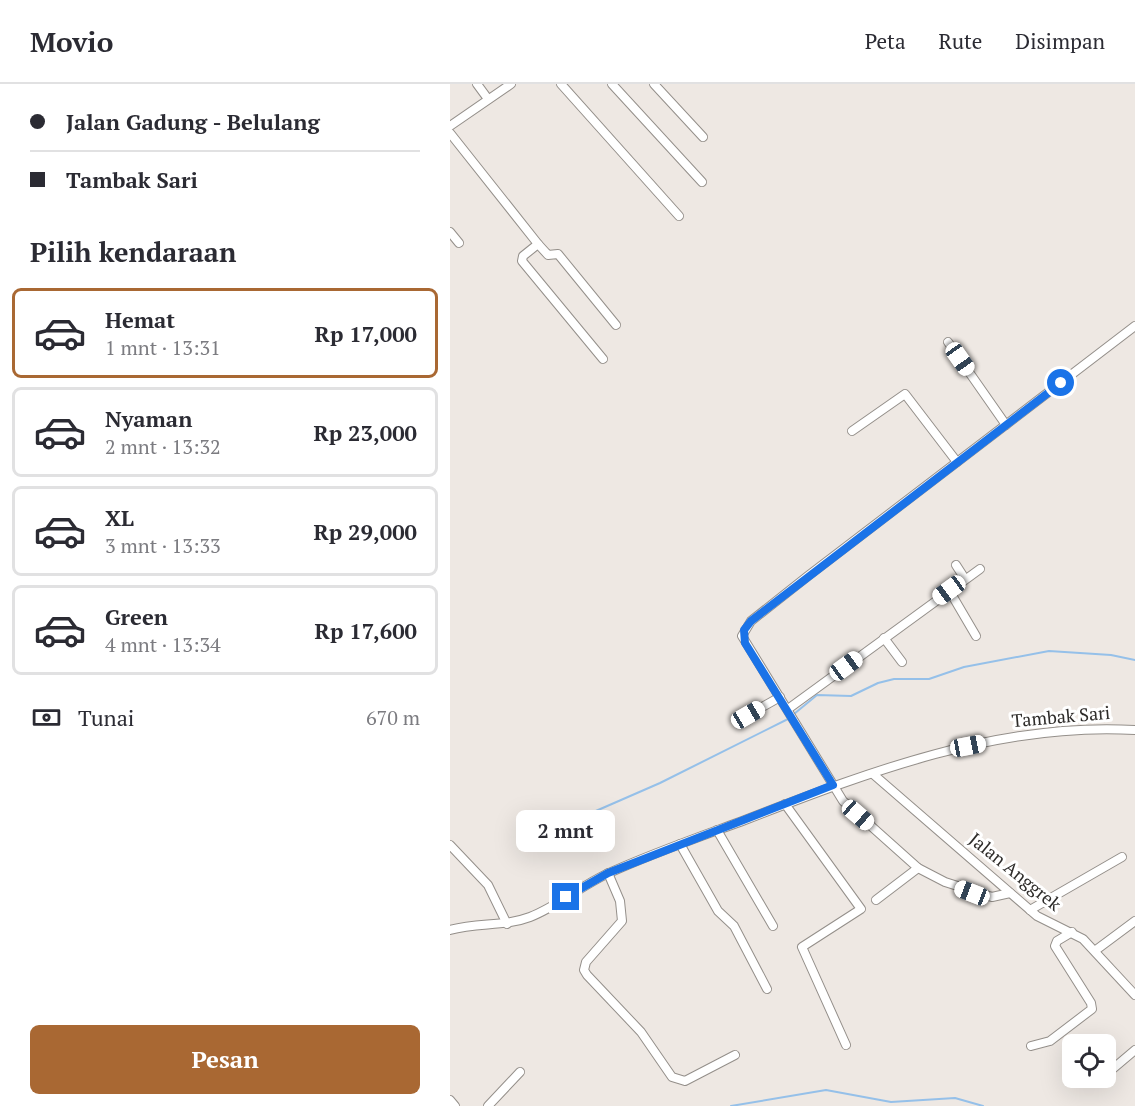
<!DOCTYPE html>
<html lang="id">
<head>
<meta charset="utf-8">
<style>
	body { margin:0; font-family:"PT Serif",serif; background:#f7f7f7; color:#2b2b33; height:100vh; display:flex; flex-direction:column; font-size:22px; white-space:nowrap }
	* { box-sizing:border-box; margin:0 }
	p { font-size:20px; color:#7c7c81 }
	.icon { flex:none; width:33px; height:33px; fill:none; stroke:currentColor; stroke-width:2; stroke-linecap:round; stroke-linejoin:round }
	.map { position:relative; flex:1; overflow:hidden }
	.side { display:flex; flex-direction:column; background:#fff; width:450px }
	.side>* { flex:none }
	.top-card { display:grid; align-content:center; height:132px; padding:0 30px; background:#fff }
	.fabs { position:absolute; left:612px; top:950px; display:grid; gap:12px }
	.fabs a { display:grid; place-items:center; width:54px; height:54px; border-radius:9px; background:#fff; box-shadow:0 6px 24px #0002; font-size:30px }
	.end { position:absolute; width:27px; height:27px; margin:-14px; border:8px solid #1a73e8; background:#fff; box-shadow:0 0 0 3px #fff }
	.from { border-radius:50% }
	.bubble { position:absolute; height:42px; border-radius:9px; background:#fff; box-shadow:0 6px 24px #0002; font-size:20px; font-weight:700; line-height:42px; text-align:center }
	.car { position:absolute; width:18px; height:36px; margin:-18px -9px; border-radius:8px; box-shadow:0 0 4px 2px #0007; background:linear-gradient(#fff 24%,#345 0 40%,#fff 0 76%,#345 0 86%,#fff 0) }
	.top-card b { display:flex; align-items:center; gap:21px; height:57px; font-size:22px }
	.top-card b+b { border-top:2px solid #e1e1e2 }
	.top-card i { width:15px; height:15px; background:#2b2b33 }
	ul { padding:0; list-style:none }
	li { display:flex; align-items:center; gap:18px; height:90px; margin:0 12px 9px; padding:0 18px; border:3px solid #e1e1e2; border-radius:9px }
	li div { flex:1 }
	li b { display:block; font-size:22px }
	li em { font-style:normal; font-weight:700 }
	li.on { border-color:#a96833 }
	li>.icon { width:54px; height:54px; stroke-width:1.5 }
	h2 { padding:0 30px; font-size:27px; line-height:72px }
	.pay { display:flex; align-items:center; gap:15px; height:66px; padding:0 30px; font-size:22px }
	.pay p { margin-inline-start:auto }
	.cta { display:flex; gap:12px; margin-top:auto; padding:12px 30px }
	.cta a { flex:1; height:69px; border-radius:9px; background:#a96833; color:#fff; font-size:24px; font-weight:700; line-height:69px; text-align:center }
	header { display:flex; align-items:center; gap:36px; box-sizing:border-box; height:84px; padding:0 30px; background:#fff; border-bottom:2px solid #e1e1e2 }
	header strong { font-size:28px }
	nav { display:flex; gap:33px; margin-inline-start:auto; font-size:21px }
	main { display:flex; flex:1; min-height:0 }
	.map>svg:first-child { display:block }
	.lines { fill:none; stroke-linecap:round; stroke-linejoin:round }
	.stream { stroke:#95c0e9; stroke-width:2 }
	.minor-casing { stroke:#948f8a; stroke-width:10 }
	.minor { stroke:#fff; stroke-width:8 }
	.route { stroke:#1a73e8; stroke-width:8 }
	.labels { text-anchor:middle; stroke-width:6; stroke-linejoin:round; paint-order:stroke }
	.street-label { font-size:18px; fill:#2e2c2a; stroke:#fff }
</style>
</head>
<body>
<header>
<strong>Movio</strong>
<nav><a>Peta</a><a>Rute</a><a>Disimpan</a></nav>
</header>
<main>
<section class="side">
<div class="top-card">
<b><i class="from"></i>Jalan Gadung - Belulang</b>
<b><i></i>Tambak Sari</b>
</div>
<h2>Pilih kendaraan</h2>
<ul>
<li class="on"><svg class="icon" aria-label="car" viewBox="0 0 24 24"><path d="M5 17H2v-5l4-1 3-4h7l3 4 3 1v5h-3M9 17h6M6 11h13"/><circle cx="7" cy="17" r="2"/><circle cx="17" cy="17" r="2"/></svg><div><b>Hemat</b><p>1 mnt · 13:31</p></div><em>Rp 17,000</em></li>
<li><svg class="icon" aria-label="car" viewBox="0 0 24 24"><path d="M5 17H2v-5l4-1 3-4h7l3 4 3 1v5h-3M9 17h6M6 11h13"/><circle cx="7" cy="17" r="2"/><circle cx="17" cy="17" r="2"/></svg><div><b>Nyaman</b><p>2 mnt · 13:32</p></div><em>Rp 23,000</em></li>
<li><svg class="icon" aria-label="car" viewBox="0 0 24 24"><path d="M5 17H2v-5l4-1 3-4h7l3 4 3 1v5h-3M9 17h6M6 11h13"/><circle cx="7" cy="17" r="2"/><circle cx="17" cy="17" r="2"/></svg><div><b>XL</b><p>3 mnt · 13:33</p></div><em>Rp 29,000</em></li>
<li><svg class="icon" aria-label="car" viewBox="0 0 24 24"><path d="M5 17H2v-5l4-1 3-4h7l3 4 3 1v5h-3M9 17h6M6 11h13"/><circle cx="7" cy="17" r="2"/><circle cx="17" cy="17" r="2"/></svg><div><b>Green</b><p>4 mnt · 13:34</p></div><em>Rp 17,600</em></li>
</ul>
<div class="pay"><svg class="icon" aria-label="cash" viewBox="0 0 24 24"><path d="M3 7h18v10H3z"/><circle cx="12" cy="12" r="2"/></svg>Tunai<p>670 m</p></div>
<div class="cta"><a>Pesan</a></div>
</section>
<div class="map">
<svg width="685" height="1022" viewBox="0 0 685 1022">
	<rect width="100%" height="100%" fill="#eee8e3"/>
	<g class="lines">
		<g class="stream">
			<path d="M 344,630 L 367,611 L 401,612 L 428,599 L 444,595 L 479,595 L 514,583 L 599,567 L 661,571 L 685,576"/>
			<path d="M 77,757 L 210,699 L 340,634"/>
			<path d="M 281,1022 L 376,1006 L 441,1018 L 505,1014 L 533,1022"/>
		</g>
		<g class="minor-casing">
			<g id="minor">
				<path d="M 27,0 L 38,15"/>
				<path d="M 111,0 L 229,132"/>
				<path d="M 162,0 L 252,98"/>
				<path d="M 204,0 L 253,53"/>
				<path d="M 0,42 L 61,0"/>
				<path d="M 0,49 L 88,160 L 73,172 L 72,177 L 153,275"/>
				<path d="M 0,148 L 9,159"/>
				<path d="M 88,160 L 98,171 L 108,170 L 166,241"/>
				<path d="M 498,258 L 556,341"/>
				<path d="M 402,347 L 455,310 L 507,378"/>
				<path d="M 506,481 L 515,495"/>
				<path d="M 499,506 L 526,552"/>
				<path d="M 434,554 L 452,578"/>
				<path d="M 338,625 L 530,485"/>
				<path d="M 298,631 L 330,613"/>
				<path d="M 423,690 L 587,832 L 633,855 L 685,911"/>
				<path d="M 335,720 L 411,825 L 352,863 L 396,961"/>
				<path d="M 267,746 L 323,842"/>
				<path d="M 230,760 L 268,827 L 284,842 L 317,905"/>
				<path d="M 0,761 L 38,801 L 57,840"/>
				<path d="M 158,789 L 170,817 L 172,837 L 136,878 L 134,886 L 137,891 L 191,948 L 222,993 L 235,997 L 285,971"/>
				<path d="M 560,809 L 542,813 L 495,798 L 468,784 L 393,717 L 292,552 L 301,537 L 358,492 L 685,242"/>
				<path d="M 426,816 L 468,784"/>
				<path d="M 580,826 L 672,773"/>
				<path d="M 0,846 C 27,838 54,843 80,833 C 108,822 132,801 159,789 C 203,769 249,753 295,736 C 419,688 549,638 685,646"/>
				<path d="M 646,866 L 685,837"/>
				<path d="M 581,962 L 600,957 L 642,925 L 641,919 L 605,862 L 607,857 L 622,848"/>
				<path d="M 659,988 L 685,966"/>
				<path d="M 0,1016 L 5,1022"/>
				<path d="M 38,1022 L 70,988"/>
			</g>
		</g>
		<use href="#minor" class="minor"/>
	</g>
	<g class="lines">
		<path class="route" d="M 116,813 L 158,789 L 383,701 L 295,559 L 294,546 L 301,537 L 611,299"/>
	</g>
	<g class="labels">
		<g class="street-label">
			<text transform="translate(611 633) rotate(-5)" y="6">Tambak Sari</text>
			<text transform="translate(565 788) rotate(39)" y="6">Jalan Anggrek</text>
		</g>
	</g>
</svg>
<div class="fabs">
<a><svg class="icon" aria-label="locate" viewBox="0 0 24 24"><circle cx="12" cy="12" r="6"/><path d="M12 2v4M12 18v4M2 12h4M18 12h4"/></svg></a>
</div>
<i class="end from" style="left:611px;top:299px"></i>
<i class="end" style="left:116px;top:813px"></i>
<div class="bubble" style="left:66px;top:726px;width:99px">2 mnt</div>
<i class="car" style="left:510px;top:275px;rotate:145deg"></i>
<i class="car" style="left:499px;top:506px;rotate:234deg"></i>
<i class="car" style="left:396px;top:582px;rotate:54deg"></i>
<i class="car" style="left:298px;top:631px;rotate:60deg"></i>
<i class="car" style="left:518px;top:662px;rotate:79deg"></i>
<i class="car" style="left:408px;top:731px;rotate:131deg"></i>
<i class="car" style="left:522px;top:809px;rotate:291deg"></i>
</div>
</main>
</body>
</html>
